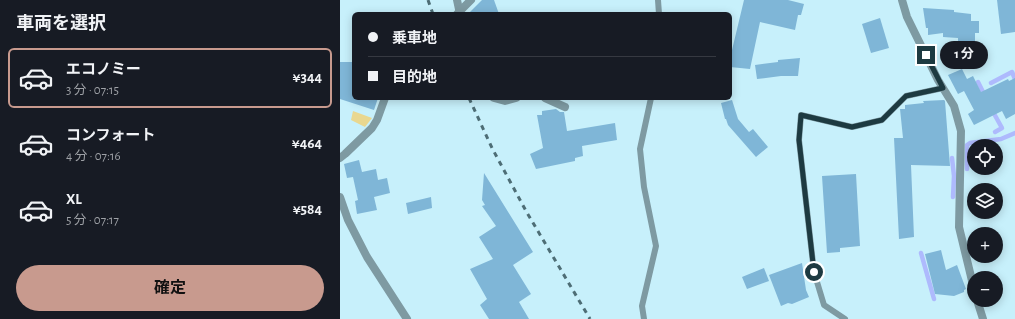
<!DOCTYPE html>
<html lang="ja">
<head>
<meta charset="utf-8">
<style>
	body { margin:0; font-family:"Alegreya Sans","Noto Sans JP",sans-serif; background:#242831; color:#f1f3f6; height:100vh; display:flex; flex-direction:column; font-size:15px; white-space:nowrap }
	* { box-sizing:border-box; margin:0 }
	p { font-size:13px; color:#9ea1a6 }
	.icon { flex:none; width:22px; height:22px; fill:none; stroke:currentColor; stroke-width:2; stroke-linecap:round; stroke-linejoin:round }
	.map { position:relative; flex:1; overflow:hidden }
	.details { display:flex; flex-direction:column; background:#171b24; width:340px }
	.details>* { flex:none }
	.banner { position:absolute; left:12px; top:12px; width:380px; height:88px; border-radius:6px; box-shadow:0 2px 10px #0003; display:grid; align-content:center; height:88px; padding:0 16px; background:#171b24 }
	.controls { position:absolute; left:627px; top:139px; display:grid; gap:8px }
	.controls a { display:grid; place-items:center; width:36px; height:36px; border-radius:50%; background:#171b24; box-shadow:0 2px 10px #0003; font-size:20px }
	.end { position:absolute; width:18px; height:18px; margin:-9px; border:5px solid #1d3a41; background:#fff; box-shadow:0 0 0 2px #fff }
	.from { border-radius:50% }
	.bubble { position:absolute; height:28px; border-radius:14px; background:#171b24; box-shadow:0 2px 10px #0003; font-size:13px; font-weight:700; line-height:28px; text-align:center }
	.banner b { display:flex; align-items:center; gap:14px; height:38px; font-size:15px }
	.banner b+b { border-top:1px solid #363941 }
	.banner i { width:10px; height:10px; background:#f1f3f6 }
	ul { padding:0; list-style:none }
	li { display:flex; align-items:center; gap:12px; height:60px; margin:0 8px 6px; padding:0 8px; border:2px solid transparent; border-radius:6px }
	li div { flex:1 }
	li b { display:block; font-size:15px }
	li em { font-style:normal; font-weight:700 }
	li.selected { border-color:#c89a8e }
	li>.icon { width:36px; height:36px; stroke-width:1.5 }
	h2 { padding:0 16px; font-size:18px; line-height:48px }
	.button { display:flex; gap:8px; margin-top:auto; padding:8px 16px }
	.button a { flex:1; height:46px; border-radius:24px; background:#c89a8e; color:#111; font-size:16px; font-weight:700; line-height:46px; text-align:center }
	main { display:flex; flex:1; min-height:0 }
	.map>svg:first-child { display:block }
	.green { fill:#e9d78f }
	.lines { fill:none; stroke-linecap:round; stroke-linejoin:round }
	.stream { stroke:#aebafd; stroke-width:4.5 }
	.building { fill:#7fb6d7 }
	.lane { stroke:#7e9aa2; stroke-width:6 }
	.street { stroke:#7e9aa2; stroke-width:8 }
	.rail { stroke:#4d6d75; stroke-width:3; stroke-dasharray:5 5; stroke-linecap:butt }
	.route { stroke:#1d3a41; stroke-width:5 }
</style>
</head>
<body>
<main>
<section class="details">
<h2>車両を選択</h2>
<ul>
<li class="selected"><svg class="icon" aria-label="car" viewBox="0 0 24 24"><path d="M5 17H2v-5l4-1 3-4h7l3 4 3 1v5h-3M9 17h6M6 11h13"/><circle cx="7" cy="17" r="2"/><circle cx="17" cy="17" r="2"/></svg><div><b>エコノミー</b><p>3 分 · 07:15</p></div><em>¥344</em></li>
<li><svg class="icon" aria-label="car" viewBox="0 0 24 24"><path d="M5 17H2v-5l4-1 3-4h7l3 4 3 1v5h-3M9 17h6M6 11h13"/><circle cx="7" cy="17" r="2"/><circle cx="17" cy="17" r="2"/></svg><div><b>コンフォート</b><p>4 分 · 07:16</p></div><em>¥464</em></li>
<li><svg class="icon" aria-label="car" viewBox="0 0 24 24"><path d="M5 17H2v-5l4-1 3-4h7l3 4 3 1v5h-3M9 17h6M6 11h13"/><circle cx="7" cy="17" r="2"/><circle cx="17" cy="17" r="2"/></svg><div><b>XL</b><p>5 分 · 07:17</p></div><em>¥584</em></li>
</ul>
<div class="button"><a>確定</a></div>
</section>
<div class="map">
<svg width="675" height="319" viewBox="0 0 675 319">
	<rect width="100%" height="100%" fill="#c7f0fb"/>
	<path class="green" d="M 13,111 L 32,118 L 25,127 L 11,120 Z"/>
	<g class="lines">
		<g class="stream">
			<path d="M 638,82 L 645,96"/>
			<path d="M 651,83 L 672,72 L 675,79"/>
			<path d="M 652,110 L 662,128 L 655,132"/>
			<path d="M 612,158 L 614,176 L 613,197"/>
			<path d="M 627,169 L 627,145 L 630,143 L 661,139 L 675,133"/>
			<path d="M 581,253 L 594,299"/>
		</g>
	</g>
	<g class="building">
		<path d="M 142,0 L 154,0 L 159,14 L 128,14 Z"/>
		<path d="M 404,0 L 448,0 L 464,4 L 461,15 L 458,15 L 455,30 L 420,22 L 410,69 L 390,67 L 392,50 Z"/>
		<path d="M 657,0 L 675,0 L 675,32 L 661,34 Z"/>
		<path d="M 583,8 L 614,10 L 614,12 L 631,14 L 631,21 L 639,21 L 639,33 L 635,33 L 635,45 L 618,44 L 618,38 L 603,37 L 603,33 L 588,35 L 588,28 L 586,28 Z"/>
		<path d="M 540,18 L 549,48 L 531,53 L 522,24 Z"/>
		<path d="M 460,58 L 458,76 L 441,76 L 417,79 L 415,65 L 438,62 L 438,60 Z"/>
		<path d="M 0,62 L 14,62 L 14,98 L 38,98 L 34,110 L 0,99 Z"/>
		<path d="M 622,69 L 627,79 L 633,76 L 641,92 L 668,79 L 669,81 L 675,78 L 675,114 L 666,119 L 662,111 L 634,125 L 628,114 L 634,110 L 624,91 L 618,94 L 608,75 Z"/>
		<path d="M 392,100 L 398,119 L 409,132 L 413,129 L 428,147 L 416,157 L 388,125 L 386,119 L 385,119 L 381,103 Z"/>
		<path d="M 604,100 L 605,101 L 610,166 L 571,165 L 574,237 L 559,239 L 554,138 L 563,138 L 560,109 L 565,109 L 565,105 L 584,103 L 583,101 Z"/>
		<path d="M 216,109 L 220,112 L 224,112 L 227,131 L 275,123 L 277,140 L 242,146 L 243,156 L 235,158 L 235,161 L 196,169 L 190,154 L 203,148 L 197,115 L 202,115 L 202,111 Z"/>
		<path d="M 19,160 L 22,172 L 36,169 L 38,180 L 47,178 L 50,193 L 34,197 L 37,210 L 17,214 L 15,201 L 18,200 L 13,177 L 7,178 L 4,164 Z"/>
		<path d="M 144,173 L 193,252 L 173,265 L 191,294 L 179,302 L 189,319 L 149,319 L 140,305 L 147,299 L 130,269 L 153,259 L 139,237 L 156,226 L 142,206 L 145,205 L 142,200 Z"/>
		<path d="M 516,174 L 520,246 L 500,248 L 500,252 L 487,253 L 482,176 Z"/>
		<path d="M 91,197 L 92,208 L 68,214 L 66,203 Z"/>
		<path d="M 601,250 L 606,270 L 617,265 L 626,289 L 624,290 L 624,292 L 614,296 L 595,294 L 585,254 Z"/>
		<path d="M 462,263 L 466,290 L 469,297 L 452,304 L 448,303 L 441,306 L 429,275 Z"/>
		<path d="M 424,268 L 429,281 L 407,289 L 402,277 Z"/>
	</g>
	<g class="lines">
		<g class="lane">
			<path d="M 318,0 L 319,14"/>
			<path d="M 304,319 L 302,306 L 316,246 L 304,187 L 300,149 L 311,98"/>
			<path d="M 505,319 L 484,305 L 474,272 L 459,140 L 461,115 L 512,127 L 542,120 L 566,96 L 603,88"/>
		</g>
		<g class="street">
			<path d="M 117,0 L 120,14"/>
			<path d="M 562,0 L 567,17 L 598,80 L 614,106 L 621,131 L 619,227 L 634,289"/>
			<path d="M 117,14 L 131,0"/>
			<path d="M 154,98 L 165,101 L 176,98"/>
			<path d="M 205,98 L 225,107"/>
			<path d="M 0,158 L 5,154 L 32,128 L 37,120 L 45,98"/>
			<path d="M 0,197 L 8,220 L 27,257 L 67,319"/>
			<path d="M 637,300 L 643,319"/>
		</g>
		<g class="rail">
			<path d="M 88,0 L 93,14"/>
			<path d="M 129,98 L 152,148 L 186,211 L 250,319"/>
		</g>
	</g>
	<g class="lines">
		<path class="route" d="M 474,272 L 459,140 L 461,115 L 512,127 L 542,120 L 566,96 L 603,88 L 586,55"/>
	</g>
</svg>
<div class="controls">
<a><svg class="icon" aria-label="locate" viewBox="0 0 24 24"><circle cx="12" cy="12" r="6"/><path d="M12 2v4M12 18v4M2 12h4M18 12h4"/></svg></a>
<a><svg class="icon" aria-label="layers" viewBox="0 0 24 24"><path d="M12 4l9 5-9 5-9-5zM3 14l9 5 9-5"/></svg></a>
<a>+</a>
<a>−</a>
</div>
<i class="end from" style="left:474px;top:272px"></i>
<i class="end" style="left:586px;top:55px"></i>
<div class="bubble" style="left:600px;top:41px;width:48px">1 分</div>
<div class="banner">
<b><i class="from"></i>乗車地</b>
<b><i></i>目的地</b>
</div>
</div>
</main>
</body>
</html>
